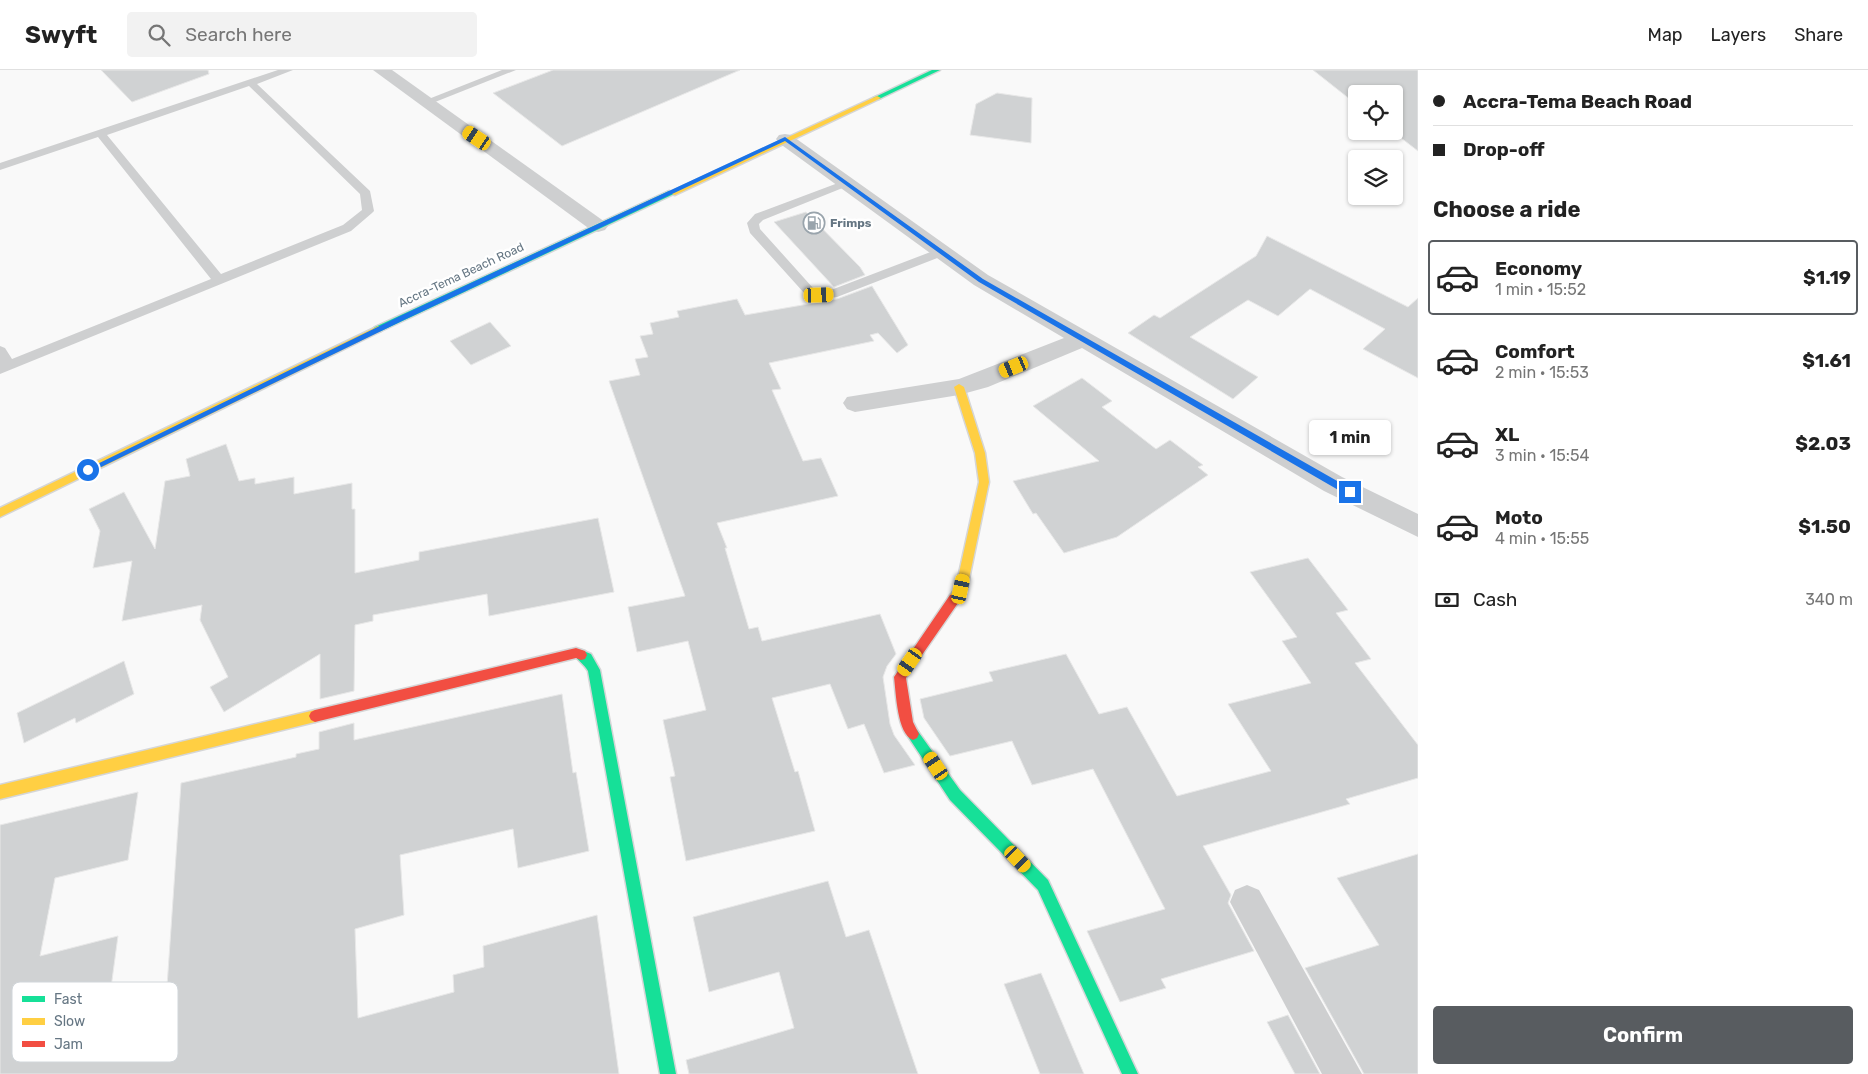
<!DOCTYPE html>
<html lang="en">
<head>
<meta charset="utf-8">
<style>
	body { margin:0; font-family:Rubik,sans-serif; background:#f2f2f2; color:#222; height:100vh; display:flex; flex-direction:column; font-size:19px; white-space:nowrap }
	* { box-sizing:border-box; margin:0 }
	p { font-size:16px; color:#767676 }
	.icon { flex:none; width:28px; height:28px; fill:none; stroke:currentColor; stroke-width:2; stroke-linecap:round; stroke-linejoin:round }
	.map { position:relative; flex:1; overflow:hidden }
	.side { display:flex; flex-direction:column; background:#fff; width:450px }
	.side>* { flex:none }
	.guide { display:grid; align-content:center; height:110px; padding:0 15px; background:#fff }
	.controls { position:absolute; left:1348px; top:15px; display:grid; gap:10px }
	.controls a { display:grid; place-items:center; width:55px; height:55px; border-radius:5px; background:#fff; box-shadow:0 1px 4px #0004; font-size:25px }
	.end { position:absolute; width:22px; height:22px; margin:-11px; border:6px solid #1a73e8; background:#fff; box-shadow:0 0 0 2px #fff }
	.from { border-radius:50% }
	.bubble { position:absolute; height:35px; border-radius:5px; background:#fff; box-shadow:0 1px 4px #0004; font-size:16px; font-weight:700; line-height:35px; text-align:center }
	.car { position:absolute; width:15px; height:30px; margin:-15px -8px; border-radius:6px; box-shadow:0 0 4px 1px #0007; background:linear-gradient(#f5c518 24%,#345 0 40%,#f5c518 0 76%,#345 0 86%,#f5c518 0) }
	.guide b { display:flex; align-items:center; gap:18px; height:48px; font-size:19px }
	.guide b+b { border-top:1px solid #e0e0e0 }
	.guide i { width:12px; height:12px; background:#222 }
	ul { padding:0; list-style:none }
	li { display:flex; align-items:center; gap:15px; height:75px; margin:0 10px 8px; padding:0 5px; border:2px solid transparent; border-radius:5px }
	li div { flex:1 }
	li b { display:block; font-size:19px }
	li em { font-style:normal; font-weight:700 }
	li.selected { border-color:#585c60 }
	li>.icon { width:45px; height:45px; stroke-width:1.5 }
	h2 { padding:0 15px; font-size:22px; line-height:60px }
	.pay { display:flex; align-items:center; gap:12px; height:55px; padding:0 15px; font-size:19px }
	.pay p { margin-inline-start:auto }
	.action { display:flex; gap:10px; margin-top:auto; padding:10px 15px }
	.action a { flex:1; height:58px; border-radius:5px; background:#585c60; color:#fff; font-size:20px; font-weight:700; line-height:58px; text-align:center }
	header { display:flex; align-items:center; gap:30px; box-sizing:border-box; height:70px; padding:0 25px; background:#fff; border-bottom:1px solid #e0e0e0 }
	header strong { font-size:24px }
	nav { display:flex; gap:28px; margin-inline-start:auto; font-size:18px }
	.search { width:350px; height:45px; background:#f2f2f2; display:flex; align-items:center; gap:12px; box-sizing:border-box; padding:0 18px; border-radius:5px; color:#767676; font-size:19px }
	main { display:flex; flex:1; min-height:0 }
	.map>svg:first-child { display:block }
	.building { fill:#d0d2d3; stroke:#e8e8e8 }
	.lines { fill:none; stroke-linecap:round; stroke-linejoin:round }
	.fast-casing { stroke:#d5d6d7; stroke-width:3 }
	.slow-casing { stroke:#d5d6d7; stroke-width:3 }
	.jam-casing { stroke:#d5d6d7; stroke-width:3 }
	.lane { fill:#cecfd0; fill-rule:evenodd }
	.street { fill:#cecfd0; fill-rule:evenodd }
	.fast { fill:#16e098; fill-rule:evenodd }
	.slow { fill:#ffcf43; fill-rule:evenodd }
	.jam { fill:#f24e42; fill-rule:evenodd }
	.route { fill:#1a73e8 }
	.labels { text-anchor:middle; stroke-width:5; stroke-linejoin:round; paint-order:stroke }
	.far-poi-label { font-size:12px; font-weight:bold; fill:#657683; stroke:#fff; text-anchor:start }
	.far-street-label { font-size:12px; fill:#657683; stroke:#fff }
	.key { fill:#fff; stroke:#d1d6da; stroke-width:1 }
	.key-label { font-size:14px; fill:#657683 }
</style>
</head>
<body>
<header>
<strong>Swyft</strong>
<div class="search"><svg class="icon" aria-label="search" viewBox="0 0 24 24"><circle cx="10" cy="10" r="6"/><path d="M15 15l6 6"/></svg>Search here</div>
<nav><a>Map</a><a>Layers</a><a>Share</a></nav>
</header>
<main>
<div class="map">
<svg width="1418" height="1004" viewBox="0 0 1418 1004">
	<rect width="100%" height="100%" fill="#f9f9f9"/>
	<g class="building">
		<path d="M 101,0 L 208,0 L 209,4 L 132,32 Z"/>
		<path d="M 553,0 L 740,0 L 562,76 L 493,23 Z"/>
		<path d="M 1313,0 L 1418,0 L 1418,81 L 1392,61 L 1394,61 L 1394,24 L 1356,24 L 1356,34 Z"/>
		<path d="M 997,23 L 1032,28 L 1031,73 L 970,65 L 976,34 Z"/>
		<path d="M 806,142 L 860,197 L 865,205 L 834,217 L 774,152 Z"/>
		<path d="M 1267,166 L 1408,237 L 1418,228 L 1418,308 L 1363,279 L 1385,259 L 1310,219 L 1278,246 L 1248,230 L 1190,267 L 1258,307 L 1233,329 L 1128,263 L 1154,245 L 1160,248 L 1256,186 Z"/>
		<path d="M 872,216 L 908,275 L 897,283 L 878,263 L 870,265 L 874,271 L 769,293 L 781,319 L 772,320 L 803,391 L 821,388 L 838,426 L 717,453 L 727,478 L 725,478 L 749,559 L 758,557 L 762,571 L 880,544 L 896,584 L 887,596 L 883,607 L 890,654 L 894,665 L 915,695 L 884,703 L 864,654 L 848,659 L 830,614 L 772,628 L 795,702 L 798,701 L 815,761 L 686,791 L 670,707 L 675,706 L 663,650 L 706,640 L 688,571 L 637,582 L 628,537 L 685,526 L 609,311 L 640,305 L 635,289 L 648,287 L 640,266 L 653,264 L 650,253 L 679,247 L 677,241 L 737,229 L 745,245 L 837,229 Z"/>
		<path d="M 490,252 L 511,276 L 471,295 L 450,271 Z"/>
		<path d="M 1082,308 L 1112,331 L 1102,337 L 1156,379 L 1170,370 L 1203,395 L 1198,397 L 1208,405 L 1117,467 L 1064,483 L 1036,443 L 1033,444 L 1013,411 L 1099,391 L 1033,336 Z"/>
		<path d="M 226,374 L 239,411 L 255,408 L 255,414 L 294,407 L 294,424 L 352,413 L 352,439 L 355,439 L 355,503 L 419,490 L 419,482 L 598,448 L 614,522 L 489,546 L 487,524 L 373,545 L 373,551 L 355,555 L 354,621 L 320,629 L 320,584 L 224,642 L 210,617 L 228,607 L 200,550 L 202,535 L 122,551 L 132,491 L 93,498 L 100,461 L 89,439 L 124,422 L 155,479 L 165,411 L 190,406 L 186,389 Z"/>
		<path d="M 1308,488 L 1348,540 L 1336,543 L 1371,589 L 1355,593 L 1418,675 L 1418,708 L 1346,729 L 1350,734 L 1203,776 L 1231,825 L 1228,833 L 1254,881 L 1161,909 L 1166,918 L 1120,932 L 1087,861 L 1165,839 L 1093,699 L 1032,715 L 1012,671 L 950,686 L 924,648 L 920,629 L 993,611 L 989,602 L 1066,584 L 1099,644 L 1127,637 L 1177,726 L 1271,701 L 1228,634 L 1311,613 L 1282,571 L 1297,567 L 1250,502 Z"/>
		<path d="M 124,591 L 134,624 L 76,653 L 75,648 L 24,673 L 17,643 Z"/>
		<path d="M 562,624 L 573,703 L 576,702 L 589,781 L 518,798 L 513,759 L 400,785 L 404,845 L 355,859 L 358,948 L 454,922 L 453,905 L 484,897 L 483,876 L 597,845 L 619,1004 L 0,1004 L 0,755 L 138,722 L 128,790 L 55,808 L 40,886 L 118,866 L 103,977 L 164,960 L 181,713 L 296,687 L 296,684 L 319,679 L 319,662 L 354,653 L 354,670 Z"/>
		<path d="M 1418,784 L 1418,1004 L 1364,1004 L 1305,898 L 1379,875 L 1337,808 Z"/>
		<path d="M 828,811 L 846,867 L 869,860 L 918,1004 L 689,1004 L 686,990 L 794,958 L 779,902 L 709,922 L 693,847 Z"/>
		<path d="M 1041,903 L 1084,1004 L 1040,1004 L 1004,914 Z"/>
		<path d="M 1288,945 L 1320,1004 L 1295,1004 L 1267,952 Z"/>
	</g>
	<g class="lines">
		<g class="fast-casing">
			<g id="fast">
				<path d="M 932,0 L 940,0 L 879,29 L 873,28 Z"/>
				<path d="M 669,121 L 676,123 L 381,261 L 378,262 L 373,259 L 375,257 Z"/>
				<path d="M 581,580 L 591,584 L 600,600 L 676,1004 L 660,1004 L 588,601 C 584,594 577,590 575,585 L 577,581 Z"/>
				<path d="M 913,658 L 917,660 L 960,720 L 1048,810 L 1138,1004 L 1122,1004 L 1038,820 L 950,730 L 909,668 L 907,664 L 909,660 Z"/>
			</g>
		</g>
		<g class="slow-casing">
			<g id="slow">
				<path d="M 877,26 L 881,28 L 879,29 L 675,125 L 668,123 Z"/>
				<path d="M 378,256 L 381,257 L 381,261 L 0,447 L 0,438 Z"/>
				<path d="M 959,314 L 964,317 L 985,383 L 989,412 L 967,519 C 963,526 959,536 950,533 L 948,529 L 956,517 L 979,412 L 975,383 L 954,317 Z"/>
				<path d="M 315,640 L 319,642 L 321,646 L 319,650 L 315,652 L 0,729 L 0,715 Z"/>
			</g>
		</g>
		<g class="jam-casing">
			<g id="jam">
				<path d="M 954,524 L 958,525 L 960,529 L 958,533 L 906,608 L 913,652 L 919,664 L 917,668 L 913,670 C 897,664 896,623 894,607 L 950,525 Z"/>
				<path d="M 576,578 L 585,581 L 587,585 L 585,589 L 581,590 L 576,588 L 315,652 L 311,650 L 309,646 L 311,642 L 315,640 Z"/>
			</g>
		</g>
		<g class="lane">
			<path d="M 278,0 L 293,0 L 257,14 L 370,121 L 374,141 L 372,143 L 351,161 L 0,304 L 0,276 L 5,278 L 12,289 L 211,209 L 98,67 L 0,100 L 0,93 ZM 249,16 L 360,124 L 362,140 L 343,155 L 221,204 L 107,65 Z"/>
			<path d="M 502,0 L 516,0 L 430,34 L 421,32 Z"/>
			<path d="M 846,110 L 850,111 L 850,115 L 763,150 L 759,154 L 760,159 L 813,218 L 820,221 L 831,220 L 941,178 L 947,182 L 945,185 L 837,227 L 819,229 L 805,224 L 750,163 L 747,153 L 755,144 Z"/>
		</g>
		<g class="street">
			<path d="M 373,0 L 392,0 L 605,152 L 608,156 L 605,160 L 598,162 L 591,160 Z"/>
			<path d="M 785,64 L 791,65 L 988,205 L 1342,407 L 1418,444 L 1418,467 L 1324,421 L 1082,278 L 988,317 L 959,325 L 855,342 L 847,339 L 843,333 L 847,327 L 959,309 L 1064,268 L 974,215 L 779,73 L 776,69 L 779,65 Z"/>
			<path d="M 1247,815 L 1259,820 L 1362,1004 L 1322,1004 L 1230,832 L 1235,820 Z"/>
		</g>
		<use href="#fast" class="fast"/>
		<use href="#slow" class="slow"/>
		<use href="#jam" class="jam"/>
	</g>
	<path class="route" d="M 785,67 L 983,209 L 1353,420 L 1353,425 L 1347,425 L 979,212 L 785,71 L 404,250 L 91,402 L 85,400 L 400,246 Z"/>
	<defs>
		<g id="fuel-ring" transform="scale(1.125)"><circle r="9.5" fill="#fff" stroke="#99a4ac" stroke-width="1.5"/><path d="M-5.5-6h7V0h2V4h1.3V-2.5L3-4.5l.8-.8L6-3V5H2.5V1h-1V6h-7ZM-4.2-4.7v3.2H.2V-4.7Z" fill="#99a4ac"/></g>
	</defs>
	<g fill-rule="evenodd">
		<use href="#fuel-ring" x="814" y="153"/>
	</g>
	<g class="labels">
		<g class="far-poi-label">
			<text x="830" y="157">Frimps</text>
		</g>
		<g class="far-street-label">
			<text transform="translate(461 205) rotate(-25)" y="4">Accra-Tema Beach Road</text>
		</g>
	</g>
	<rect x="12" y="912" width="166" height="80" rx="8" class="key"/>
	<rect x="22" y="926" width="23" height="6" fill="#16e098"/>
	<rect x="22" y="948" width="23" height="7" fill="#ffcf43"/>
	<rect x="22" y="971" width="23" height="6" fill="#f24e42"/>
	<g class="key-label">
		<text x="54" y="934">Fast</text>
		<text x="54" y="956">Slow</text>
		<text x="54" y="979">Jam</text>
	</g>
</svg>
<div class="controls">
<a><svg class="icon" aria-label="locate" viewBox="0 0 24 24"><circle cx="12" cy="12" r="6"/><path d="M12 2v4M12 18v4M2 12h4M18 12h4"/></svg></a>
<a><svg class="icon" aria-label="layers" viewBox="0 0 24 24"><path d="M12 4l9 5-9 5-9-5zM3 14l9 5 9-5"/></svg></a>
</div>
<i class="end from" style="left:88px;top:400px"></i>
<i class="end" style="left:1350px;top:422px"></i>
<div class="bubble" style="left:1309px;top:350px;width:82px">1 min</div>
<i class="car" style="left:477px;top:68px;rotate:304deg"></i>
<i class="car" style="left:819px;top:225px;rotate:88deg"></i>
<i class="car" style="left:1014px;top:297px;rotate:248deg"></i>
<i class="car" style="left:961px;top:519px;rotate:12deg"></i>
<i class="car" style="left:910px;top:592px;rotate:215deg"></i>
<i class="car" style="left:936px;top:696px;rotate:326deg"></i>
<i class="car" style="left:1018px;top:789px;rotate:136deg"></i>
</div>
<section class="side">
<div class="guide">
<b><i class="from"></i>Accra-Tema Beach Road</b>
<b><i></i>Drop-off</b>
</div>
<h2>Choose a ride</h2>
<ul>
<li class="selected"><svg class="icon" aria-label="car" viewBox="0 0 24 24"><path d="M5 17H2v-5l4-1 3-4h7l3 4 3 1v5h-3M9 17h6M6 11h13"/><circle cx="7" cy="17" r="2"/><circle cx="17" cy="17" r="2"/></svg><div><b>Economy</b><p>1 min · 15:52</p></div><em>$1.19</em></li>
<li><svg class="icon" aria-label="car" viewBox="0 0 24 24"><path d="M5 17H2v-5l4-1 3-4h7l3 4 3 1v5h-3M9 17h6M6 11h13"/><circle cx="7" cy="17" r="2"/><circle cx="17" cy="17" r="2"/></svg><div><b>Comfort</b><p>2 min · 15:53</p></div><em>$1.61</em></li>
<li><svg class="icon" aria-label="car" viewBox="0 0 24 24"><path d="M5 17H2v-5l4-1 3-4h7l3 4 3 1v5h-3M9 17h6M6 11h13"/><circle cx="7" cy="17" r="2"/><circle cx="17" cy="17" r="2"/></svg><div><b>XL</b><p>3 min · 15:54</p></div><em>$2.03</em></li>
<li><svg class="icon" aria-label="car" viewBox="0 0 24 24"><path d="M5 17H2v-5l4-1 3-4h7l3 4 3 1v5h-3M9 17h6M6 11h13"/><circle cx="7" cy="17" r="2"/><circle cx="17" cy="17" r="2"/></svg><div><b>Moto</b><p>4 min · 15:55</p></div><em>$1.50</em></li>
</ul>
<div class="pay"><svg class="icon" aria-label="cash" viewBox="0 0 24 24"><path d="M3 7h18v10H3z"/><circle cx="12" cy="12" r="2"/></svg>Cash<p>340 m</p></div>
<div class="action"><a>Confirm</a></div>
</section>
</main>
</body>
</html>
